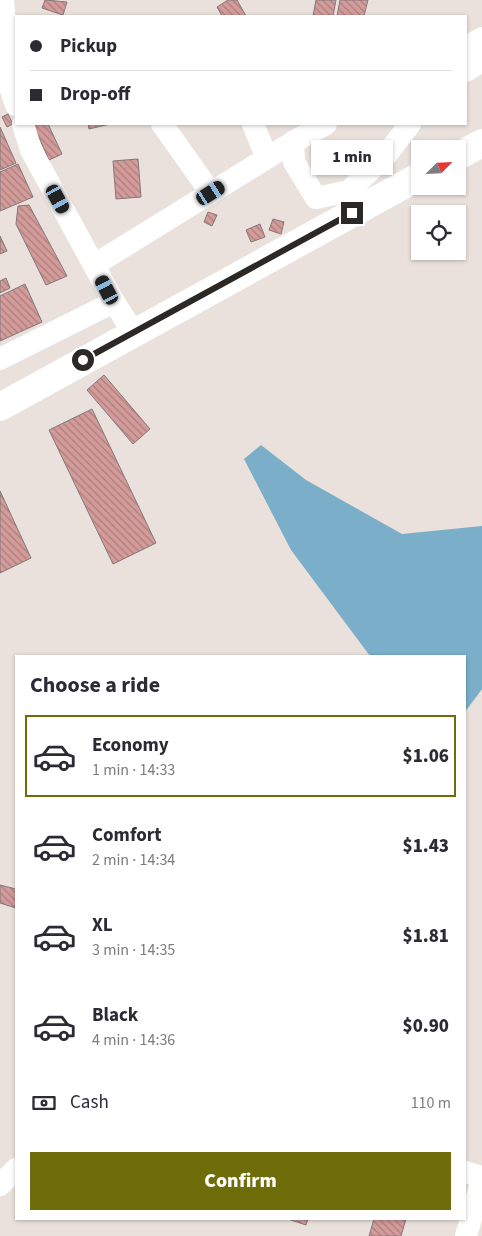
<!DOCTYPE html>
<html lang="en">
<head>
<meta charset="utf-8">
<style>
	body { margin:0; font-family:"Source Sans 3",sans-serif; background:#f2f2f3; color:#2b2b33; height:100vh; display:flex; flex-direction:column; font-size:19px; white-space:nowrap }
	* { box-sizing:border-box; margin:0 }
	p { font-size:16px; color:#7c7c81 }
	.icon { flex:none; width:28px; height:28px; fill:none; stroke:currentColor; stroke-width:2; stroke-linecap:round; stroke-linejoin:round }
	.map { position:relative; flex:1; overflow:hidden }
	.panel { position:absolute; left:15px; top:655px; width:451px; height:565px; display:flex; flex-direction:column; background:#fff; border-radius:0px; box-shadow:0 1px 4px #0004 }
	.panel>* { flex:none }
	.hud { position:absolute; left:15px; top:15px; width:452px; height:110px; border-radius:0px; box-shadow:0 1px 4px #0004; display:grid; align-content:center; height:110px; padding:0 15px; background:#fff }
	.needle { width:32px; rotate:66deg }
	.tools { position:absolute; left:411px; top:140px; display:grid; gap:10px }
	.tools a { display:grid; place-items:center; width:55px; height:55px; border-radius:0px; background:#fff; box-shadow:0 1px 4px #0004; font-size:25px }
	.end { position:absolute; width:22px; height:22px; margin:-11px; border:6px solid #2b2826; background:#fff; box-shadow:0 0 0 2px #fff }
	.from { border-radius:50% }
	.bubble { position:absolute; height:35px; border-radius:0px; background:#fff; box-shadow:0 1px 4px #0004; font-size:16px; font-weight:800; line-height:35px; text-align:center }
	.car { position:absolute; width:15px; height:30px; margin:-15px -8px; border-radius:6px; box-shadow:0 0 4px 1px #0007; background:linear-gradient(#222 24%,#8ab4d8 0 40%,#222 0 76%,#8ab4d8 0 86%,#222 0) }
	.hud b { display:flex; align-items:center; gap:18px; height:48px; font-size:19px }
	.hud b+b { border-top:1px solid #e1e1e2 }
	.hud i { width:12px; height:12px; background:#2b2b33 }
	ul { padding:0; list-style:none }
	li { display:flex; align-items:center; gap:15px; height:82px; margin:0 10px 8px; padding:0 5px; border:2px solid transparent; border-radius:0px }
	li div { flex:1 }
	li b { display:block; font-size:19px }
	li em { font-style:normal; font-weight:800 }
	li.on { border-color:#6f6c0a }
	li>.icon { width:45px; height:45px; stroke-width:1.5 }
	h2 { padding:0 15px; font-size:22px; line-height:60px }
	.pay { display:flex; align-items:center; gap:12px; height:55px; padding:0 15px; font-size:19px }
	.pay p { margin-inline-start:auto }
	.primary-button { display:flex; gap:10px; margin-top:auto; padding:10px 15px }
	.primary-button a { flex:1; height:58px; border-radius:0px; background:#6f6c0a; color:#fff; font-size:20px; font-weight:800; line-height:58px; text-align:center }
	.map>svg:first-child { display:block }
	.water { fill:#7aaec9 }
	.building { fill:url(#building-back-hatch); stroke:#827979 }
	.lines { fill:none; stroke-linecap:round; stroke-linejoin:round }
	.minor { stroke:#fff; stroke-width:22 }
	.highway { stroke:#fff; stroke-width:28 }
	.route { stroke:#2b2826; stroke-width:6 }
</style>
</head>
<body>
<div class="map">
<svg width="482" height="1236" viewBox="0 0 482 1236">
	<defs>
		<pattern id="building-back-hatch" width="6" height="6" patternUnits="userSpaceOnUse" patternTransform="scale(1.25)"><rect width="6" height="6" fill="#d39b9a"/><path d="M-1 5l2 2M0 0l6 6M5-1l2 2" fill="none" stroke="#ab7e7d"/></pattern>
	</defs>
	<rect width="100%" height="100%" fill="#eae1dc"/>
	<path class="water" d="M 261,445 L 306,480 L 402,534 L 482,526 L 482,689 L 465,712 L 465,656 L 370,656 L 291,550 L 244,459 Z"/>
	<g class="building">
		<path d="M 45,0 L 67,2 L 63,15 L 42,8 Z"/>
		<path d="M 228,0 L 237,0 L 246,16 L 222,16 L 217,7 Z"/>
		<path d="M 316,0 L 336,0 L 333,16 L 313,16 Z"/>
		<path d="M 340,0 L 368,0 L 364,16 L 337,16 Z"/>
		<path d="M 8,114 L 13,124 L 7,127 L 2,117 Z"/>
		<path d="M 33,124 L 48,124 L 62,154 L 49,160 Z"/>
		<path d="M 88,124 L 110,124 L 89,129 Z"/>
		<path d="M 0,127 L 16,163 L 0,170 Z"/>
		<path d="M 138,159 L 141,197 L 116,199 L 113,161 Z"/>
		<path d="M 18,164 L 33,197 L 0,211 L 0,172 Z"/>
		<path d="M 29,205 L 67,276 L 46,285 L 16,224 L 18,206 Z"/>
		<path d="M 208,212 L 217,215 L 212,226 L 204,222 Z"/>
		<path d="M 273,219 L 284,222 L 281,234 L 269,230 Z"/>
		<path d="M 260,224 L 265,237 L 251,242 L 246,230 Z"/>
		<path d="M 0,236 L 7,251 L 0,254 Z"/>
		<path d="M 6,278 L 10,288 L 0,293 L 0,281 Z"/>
		<path d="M 25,284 L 42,322 L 0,341 L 0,296 Z"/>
		<path d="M 104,375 L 150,429 L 133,444 L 87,390 Z"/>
		<path d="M 92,409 L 156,543 L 113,564 L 49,430 Z"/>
		<path d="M 0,491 L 31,558 L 0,573 Z"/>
		<path d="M 0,885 L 16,889 L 16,908 L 0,903 Z"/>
		<path d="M 288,1219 L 308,1219 L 306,1225 Z"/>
		<path d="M 374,1219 L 406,1219 L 401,1236 L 369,1236 Z"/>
	</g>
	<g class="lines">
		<g class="minor">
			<path d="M 3,0 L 9,84 L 16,105"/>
			<path d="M 466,47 L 482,38"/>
			<path d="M 466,71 L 482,61"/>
			<path d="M 23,124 L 31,150 L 114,302 L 133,332"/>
			<path d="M 162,124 L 211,193"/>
			<path d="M 253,124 L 267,158"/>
			<path d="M 293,142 L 294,162 L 316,198 L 349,191 L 387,154 L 410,124"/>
			<path d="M 94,265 L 293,142 L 326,124"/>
			<path d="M 0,359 L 114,302"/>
			<path d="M 465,1172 L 482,1177"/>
			<path d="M 0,1185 L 16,1169"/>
			<path d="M 466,1236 L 482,1180"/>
		</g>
		<g class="highway">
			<path d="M 458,156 L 482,143"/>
			<path d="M 0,407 L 420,176"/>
		</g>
	</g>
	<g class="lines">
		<path class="route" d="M 83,360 L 352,213"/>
	</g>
</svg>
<div class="tools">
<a><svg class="needle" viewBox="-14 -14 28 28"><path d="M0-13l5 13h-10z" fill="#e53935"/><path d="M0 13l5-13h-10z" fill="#7c7c81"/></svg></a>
<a><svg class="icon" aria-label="locate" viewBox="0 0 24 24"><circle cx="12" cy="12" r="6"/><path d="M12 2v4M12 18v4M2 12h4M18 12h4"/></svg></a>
</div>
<i class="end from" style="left:83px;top:360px"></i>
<i class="end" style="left:352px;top:213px"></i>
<div class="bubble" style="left:311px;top:140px;width:82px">1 min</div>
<i class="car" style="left:211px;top:193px;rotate:58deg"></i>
<i class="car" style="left:58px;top:199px;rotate:151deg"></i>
<i class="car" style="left:107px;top:290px;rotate:332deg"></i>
<div class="hud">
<b><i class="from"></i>Pickup</b>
<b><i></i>Drop-off</b>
</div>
<section class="panel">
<h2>Choose a ride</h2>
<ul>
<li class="on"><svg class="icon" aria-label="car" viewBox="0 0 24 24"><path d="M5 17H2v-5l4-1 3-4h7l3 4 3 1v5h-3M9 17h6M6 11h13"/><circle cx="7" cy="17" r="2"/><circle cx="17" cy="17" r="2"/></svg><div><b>Economy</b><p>1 min · 14:33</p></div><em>$1.06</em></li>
<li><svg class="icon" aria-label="car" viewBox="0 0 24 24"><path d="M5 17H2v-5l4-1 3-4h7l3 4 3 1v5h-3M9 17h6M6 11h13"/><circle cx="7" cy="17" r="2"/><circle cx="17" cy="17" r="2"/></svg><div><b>Comfort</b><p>2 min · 14:34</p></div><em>$1.43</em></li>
<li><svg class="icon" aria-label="car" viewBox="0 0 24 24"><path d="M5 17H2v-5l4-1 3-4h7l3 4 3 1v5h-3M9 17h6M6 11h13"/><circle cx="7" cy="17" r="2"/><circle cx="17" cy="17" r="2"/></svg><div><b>XL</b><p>3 min · 14:35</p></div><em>$1.81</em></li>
<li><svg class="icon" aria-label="car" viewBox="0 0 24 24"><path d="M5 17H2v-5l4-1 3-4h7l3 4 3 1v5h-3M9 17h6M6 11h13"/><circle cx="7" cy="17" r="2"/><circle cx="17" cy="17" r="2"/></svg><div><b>Black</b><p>4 min · 14:36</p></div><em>$0.90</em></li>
</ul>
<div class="pay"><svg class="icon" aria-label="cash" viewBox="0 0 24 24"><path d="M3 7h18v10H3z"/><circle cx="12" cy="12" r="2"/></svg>Cash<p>110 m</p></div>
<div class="primary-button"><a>Confirm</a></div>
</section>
</div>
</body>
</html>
